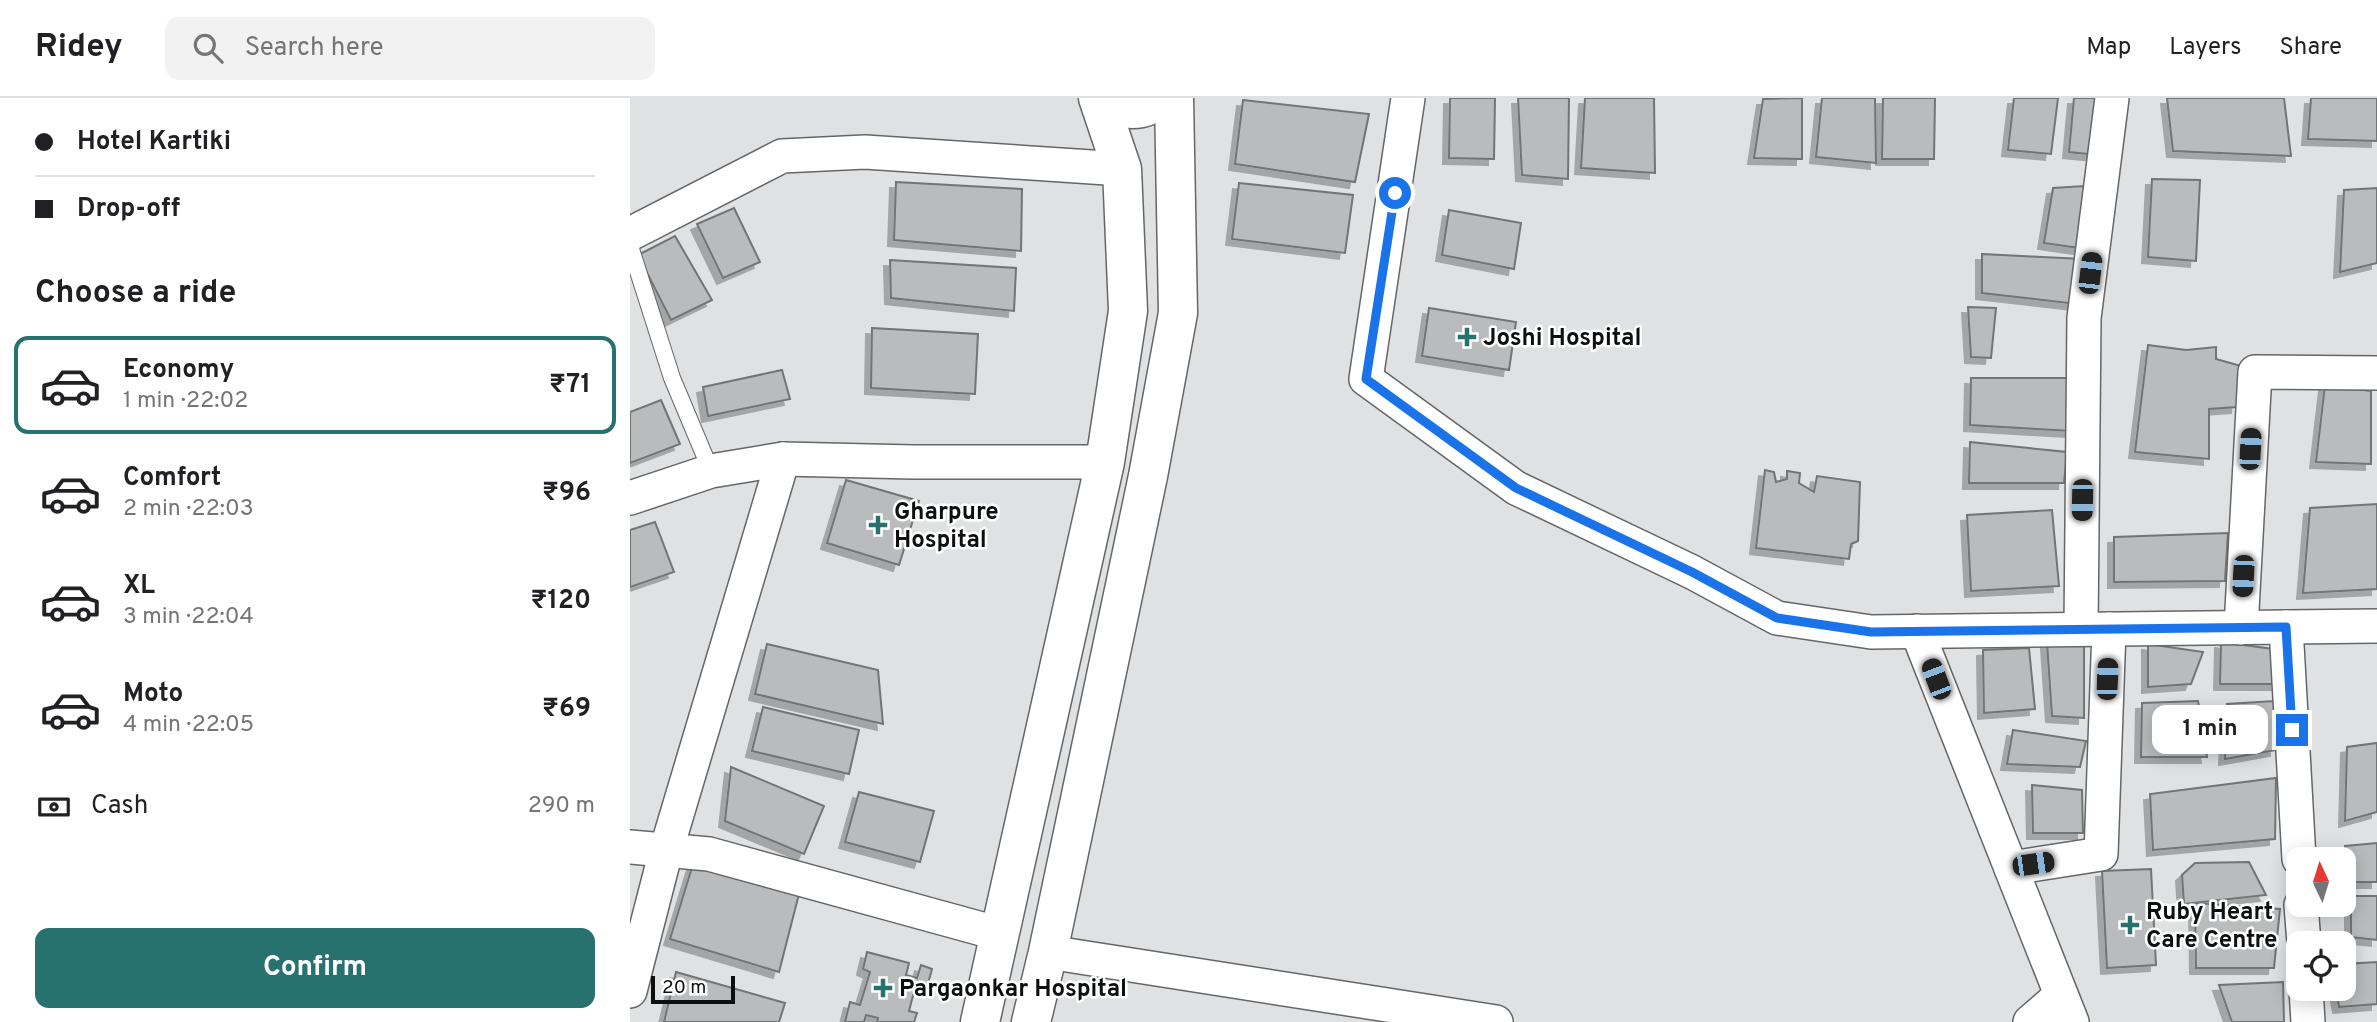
<!DOCTYPE html>
<html lang="en">
<head>
<meta charset="utf-8">
<style>
	body { margin:0; font-family:Overpass,sans-serif; background:#f2f2f2; color:#202124; height:100vh; display:flex; flex-direction:column; font-size:26px; white-space:nowrap }
	* { box-sizing:border-box; margin:0 }
	p { font-size:23px; color:#757577 }
	.icon { flex:none; width:38px; height:38px; fill:none; stroke:currentColor; stroke-width:2; stroke-linecap:round; stroke-linejoin:round }
	.map { position:relative; flex:1; overflow:hidden }
	.side { display:flex; flex-direction:column; background:#fff; width:630px }
	.side>* { flex:none }
	.banner { display:grid; align-content:center; height:154px; padding:0 35px; background:#fff }
	.needle { width:46px; rotate:356deg }
	.controls { position:absolute; left:1656px; top:749px; display:grid; gap:14px }
	.controls a { display:grid; place-items:center; width:70px; height:70px; border-radius:14px; background:#fff; box-shadow:0 4px 18px #0003; font-size:35px }
	.scale { position:absolute; left:21px; bottom:18px; width:84px; box-sizing:border-box; padding-left:7px; border:4px solid #0d0e0e; border-top:0; font-size:19px; line-height:24px; white-space:nowrap; color:#0d0e0e; -webkit-text-stroke:5px #fff; paint-order:stroke }
	.end { position:absolute; width:32px; height:32px; margin:-16px; border:9px solid #1a73e8; background:#fff; box-shadow:0 0 0 4px #fff }
	.from { border-radius:50% }
	.bubble { position:absolute; height:49px; border-radius:14px; background:#fff; box-shadow:0 4px 18px #0003; font-size:23px; font-weight:700; line-height:49px; text-align:center }
	.car { position:absolute; width:21px; height:42px; margin:-21px -10px; border-radius:9px; box-shadow:0 0 5px 2px #0007; background:linear-gradient(#222 24%,#8ab4d8 0 40%,#222 0 76%,#8ab4d8 0 86%,#222 0) }
	.banner b { display:flex; align-items:center; gap:24px; height:66px; font-size:26px }
	.banner b+b { border-top:2px solid #e0e0e0 }
	.banner i { width:18px; height:18px; background:#202124 }
	ul { padding:0; list-style:none }
	li { display:flex; align-items:center; gap:21px; height:98px; margin:0 14px 10px; padding:0 21px; border:4px solid transparent; border-radius:14px }
	li div { flex:1 }
	li b { display:block; font-size:26px }
	li em { font-style:normal; font-weight:700 }
	li.selected { border-color:#27716f }
	li>.icon { width:63px; height:63px; stroke-width:1.5 }
	h2 { padding:0 35px; font-size:32px; line-height:84px }
	.pay { display:flex; align-items:center; gap:18px; height:77px; padding:0 35px; font-size:26px }
	.pay p { margin-inline-start:auto }
	.action { display:flex; gap:14px; margin-top:auto; padding:14px 35px }
	.action a { flex:1; height:80px; border-radius:14px; background:#27716f; color:#fff; font-size:28px; font-weight:700; line-height:80px; text-align:center }
	header { display:flex; align-items:center; gap:42px; box-sizing:border-box; height:98px; padding:0 35px; background:#fff; border-bottom:2px solid #e0e0e0 }
	header strong { font-size:33px }
	nav { display:flex; gap:38px; margin-inline-start:auto; font-size:24px }
	.search { width:490px; height:63px; background:#f2f2f2; display:flex; align-items:center; gap:18px; box-sizing:border-box; padding:0 24px; border-radius:14px; color:#757577; font-size:26px }
	main { display:flex; flex:1; min-height:0 }
	.map>svg:first-child { display:block }
	.building { fill:#b9bbbc; stroke:#727475; stroke-width:2; filter:url(#shadow) }
	.lines { fill:none; stroke-linecap:round; stroke-linejoin:round }
	.lane-casing { stroke:#656667; stroke-width:18 }
	.street-casing { stroke:#656667; stroke-width:36 }
	.primary-casing { stroke:#656667; stroke-width:41 }
	.lane { stroke:#fff; stroke-width:16 }
	.street { stroke:#fff; stroke-width:33 }
	.primary { stroke:#fff; stroke-width:38 }
	.route { stroke:#1a73e8; stroke-width:9 }
	.poi-dot { fill:#27716f; stroke:#fff; stroke-width:2.5 }
	.labels { text-anchor:middle; stroke-width:5; stroke-linejoin:round; paint-order:stroke }
	.poi-label { font-size:24px; font-weight:bold; fill:#0d0e0e; stroke:#fff; text-anchor:start }
</style>
</head>
<body>
<header>
<strong>Ridey</strong>
<div class="search"><svg class="icon" aria-label="search" viewBox="0 0 24 24"><circle cx="10" cy="10" r="6"/><path d="M15 15l6 6"/></svg>Search here</div>
<nav><a>Map</a><a>Layers</a><a>Share</a></nav>
</header>
<main>
<section class="side">
<div class="banner">
<b><i class="from"></i>Hotel Kartiki</b>
<b><i></i>Drop-off</b>
</div>
<h2>Choose a ride</h2>
<ul>
<li class="selected"><svg class="icon" aria-label="car" viewBox="0 0 24 24"><path d="M5 17H2v-5l4-1 3-4h7l3 4 3 1v5h-3M9 17h6M6 11h13"/><circle cx="7" cy="17" r="2"/><circle cx="17" cy="17" r="2"/></svg><div><b>Economy</b><p>1 min · 22:02</p></div><em>₹71</em></li>
<li><svg class="icon" aria-label="car" viewBox="0 0 24 24"><path d="M5 17H2v-5l4-1 3-4h7l3 4 3 1v5h-3M9 17h6M6 11h13"/><circle cx="7" cy="17" r="2"/><circle cx="17" cy="17" r="2"/></svg><div><b>Comfort</b><p>2 min · 22:03</p></div><em>₹96</em></li>
<li><svg class="icon" aria-label="car" viewBox="0 0 24 24"><path d="M5 17H2v-5l4-1 3-4h7l3 4 3 1v5h-3M9 17h6M6 11h13"/><circle cx="7" cy="17" r="2"/><circle cx="17" cy="17" r="2"/></svg><div><b>XL</b><p>3 min · 22:04</p></div><em>₹120</em></li>
<li><svg class="icon" aria-label="car" viewBox="0 0 24 24"><path d="M5 17H2v-5l4-1 3-4h7l3 4 3 1v5h-3M9 17h6M6 11h13"/><circle cx="7" cy="17" r="2"/><circle cx="17" cy="17" r="2"/></svg><div><b>Moto</b><p>4 min · 22:05</p></div><em>₹69</em></li>
</ul>
<div class="pay"><svg class="icon" aria-label="cash" viewBox="0 0 24 24"><path d="M3 7h18v10H3z"/><circle cx="12" cy="12" r="2"/></svg>Cash<p>290 m</p></div>
<div class="action"><a>Confirm</a></div>
</section>
<div class="map">
<svg width="1747" height="924" viewBox="0 0 1747 924">
	<defs>
		<filter id="shadow"><feDropShadow dx="-6" dy="6" stdDeviation="0" flood-color="#0004"/></filter>
	</defs>
	<rect width="100%" height="100%" fill="#dfe1e2"/>
	<g class="building">
		<path d="M 820,0 L 865,0 L 864,61 L 819,60 Z"/>
		<path d="M 888,0 L 939,0 L 938,81 L 892,77 Z"/>
		<path d="M 955,0 L 1024,0 L 1025,75 L 951,70 Z"/>
		<path d="M 1172,0 L 1172,61 L 1124,60 L 1133,1 Z"/>
		<path d="M 1192,0 L 1245,0 L 1246,65 L 1186,59 Z"/>
		<path d="M 1253,0 L 1305,0 L 1304,61 L 1252,61 Z"/>
		<path d="M 1384,0 L 1428,0 L 1421,56 L 1378,52 Z"/>
		<path d="M 1444,0 L 1475,0 L 1468,57 L 1439,54 Z"/>
		<path d="M 1537,0 L 1654,0 L 1661,58 L 1543,53 Z"/>
		<path d="M 1681,0 L 1747,0 L 1747,43 L 1678,41 Z"/>
		<path d="M 613,2 L 739,16 L 725,84 L 605,66 Z"/>
		<path d="M 1522,81 L 1570,82 L 1566,163 L 1518,159 Z"/>
		<path d="M 266,84 L 392,91 L 391,153 L 264,142 Z"/>
		<path d="M 609,85 L 723,97 L 715,155 L 602,141 Z"/>
		<path d="M 1471,87 L 1463,152 L 1414,145 L 1423,90 Z"/>
		<path d="M 1747,90 L 1747,165 L 1710,174 L 1714,92 Z"/>
		<path d="M 104,110 L 130,164 L 93,180 L 67,126 Z"/>
		<path d="M 819,112 L 891,125 L 884,171 L 812,157 Z"/>
		<path d="M 45,138 L 82,202 L 41,222 L 8,157 Z"/>
		<path d="M 1352,156 L 1453,161 L 1447,206 L 1352,195 Z"/>
		<path d="M 260,162 L 386,170 L 384,213 L 261,200 Z"/>
		<path d="M 1338,209 L 1366,210 L 1361,260 L 1341,259 Z"/>
		<path d="M 799,210 L 886,224 L 879,272 L 792,258 Z"/>
		<path d="M 242,230 L 348,236 L 345,296 L 241,290 Z"/>
		<path d="M 1518,247 L 1556,252 L 1586,249 L 1586,261 L 1611,268 L 1607,309 L 1579,311 L 1579,361 L 1505,354 Z"/>
		<path d="M 152,272 L 160,301 L 78,318 L 73,289 Z"/>
		<path d="M 1341,280 L 1443,280 L 1442,333 L 1340,327 Z"/>
		<path d="M 1695,287 L 1741,293 L 1741,366 L 1686,364 Z"/>
		<path d="M 31,302 L 50,346 L 0,365 L 0,314 Z"/>
		<path d="M 1340,344 L 1437,354 L 1434,385 L 1339,385 Z"/>
		<path d="M 1135,372 L 1144,374 L 1146,384 L 1157,381 L 1157,373 L 1170,375 L 1169,385 L 1184,394 L 1187,378 L 1230,384 L 1228,443 L 1221,446 L 1219,461 L 1126,450 Z"/>
		<path d="M 216,382 L 289,403 L 269,467 L 197,445 Z"/>
		<path d="M 1747,406 L 1747,491 L 1673,495 L 1680,410 Z"/>
		<path d="M 1422,412 L 1429,488 L 1341,493 L 1337,417 Z"/>
		<path d="M 25,424 L 44,474 L 0,489 L 0,432 Z"/>
		<path d="M 1598,435 L 1595,483 L 1484,484 L 1484,439 Z"/>
		<path d="M 1591,544 L 1643,551 L 1647,586 L 1590,586 Z"/>
		<path d="M 1417,545 L 1454,546 L 1454,620 L 1422,618 Z"/>
		<path d="M 137,546 L 248,572 L 253,626 L 125,596 Z"/>
		<path d="M 1518,546 L 1573,554 L 1561,586 L 1518,589 Z"/>
		<path d="M 1399,550 L 1405,611 L 1354,615 L 1353,552 Z"/>
		<path d="M 1568,603 L 1577,659 L 1511,659 L 1512,605 Z"/>
		<path d="M 1644,603 L 1646,652 L 1595,661 L 1597,606 Z"/>
		<path d="M 133,609 L 229,632 L 219,676 L 122,653 Z"/>
		<path d="M 1383,632 L 1456,643 L 1450,669 L 1377,666 Z"/>
		<path d="M 1747,645 L 1747,714 L 1715,723 L 1717,649 Z"/>
		<path d="M 101,669 L 194,708 L 174,756 L 95,723 Z"/>
		<path d="M 1646,680 L 1645,741 L 1523,752 L 1520,696 Z"/>
		<path d="M 1402,687 L 1452,692 L 1453,735 L 1403,735 Z"/>
		<path d="M 229,694 L 304,713 L 290,764 L 215,744 Z"/>
		<path d="M 1747,745 L 1747,784 L 1714,784 L 1715,748 Z"/>
		<path d="M 1619,764 L 1636,797 L 1554,806 L 1552,777 L 1565,765 Z"/>
		<path d="M 63,766 L 169,796 L 149,874 L 40,841 Z"/>
		<path d="M 1521,771 L 1526,867 L 1477,870 L 1472,773 Z"/>
		<path d="M 1721,798 L 1747,798 L 1747,842 L 1721,839 Z"/>
		<path d="M 1565,805 L 1650,811 L 1644,870 L 1566,870 Z"/>
		<path d="M 237,854 L 279,865 L 276,877 L 287,880 L 291,867 L 302,871 L 296,893 L 285,890 L 279,913 L 287,915 L 284,924 L 247,924 L 248,920 L 236,917 L 234,924 L 215,924 L 220,904 L 230,907 L 240,874 L 233,871 Z"/>
		<path d="M 1747,864 L 1747,906 L 1709,909 L 1706,891 L 1713,891 L 1713,866 Z"/>
		<path d="M 46,874 L 155,905 L 149,924 L 34,924 Z"/>
		<path d="M 1653,884 L 1654,924 L 1602,924 L 1589,887 Z"/>
	</g>
	<g class="lines">
		<g class="lane-casing">
			<path id="lane" d="M 0,148 L 42,280 L 81,373"/>
		</g>
		<g class="street-casing">
			<g id="street">
				<path d="M 778,0 L 736,281 L 886,390 L 1062,474 L 1147,520 L 1241,534 L 1747,528"/>
				<path d="M 0,136 L 152,58 L 235,54 L 492,71"/>
				<path d="M 0,400 L 81,373 L 153,361 L 283,364 L 475,364"/>
				<path d="M 1656,529 L 1669,761"/>
				<path d="M 1611,530 L 1625,274 L 1747,275"/>
				<path d="M 1451,531 L 1454,220 L 1482,0"/>
				<path d="M 1287,533 L 1442,924"/>
				<path d="M 0,749 L 79,756 L 370,836"/>
				<path d="M 1381,770 L 1471,756 L 1479,531"/>
				<path d="M 1671,807 L 1674,845"/>
				<path d="M 418,854 L 866,924"/>
				<path d="M 1676,891 L 1678,924"/>
				<path d="M 0,893 L 36,753 L 153,361"/>
				<path d="M 1400,924 L 1431,897"/>
			</g>
		</g>
		<g class="primary-casing">
			<g id="primary">
				<path d="M 469,0 C 488,12 512,17 529,0"/>
				<path d="M 350,924 L 475,364 L 498,213 L 492,71 L 468,0"/>
				<path d="M 401,924 L 418,854 L 518,378 L 548,215 L 544,0"/>
			</g>
		</g>
		<use href="#lane" class="lane"/>
		<use href="#street" class="street"/>
		<use href="#primary" class="primary"/>
	</g>
	<g class="lines">
		<path class="route" d="M 765,95 L 736,281 L 886,390 L 1062,474 L 1147,520 L 1241,534 L 1656,529 L 1662,632"/>
	</g>
	<g class="poi-dot">
		<path d="M833.5 228.5h7v7h7v7h-7v7h-7v-7h-7v-7h7z"/>
		<path d="M244.5 416.5h7v7h7v7h-7v7h-7v-7h-7v-7h7z"/>
		<path d="M1496.5 816.5h7v7h7v7h-7v7h-7v-7h-7v-7h7z"/>
		<path d="M249.5 879.5h7v7h7v7h-7v7h-7v-7h-7v-7h7z"/>
	</g>
	<g class="labels">
		<g class="poi-label">
			<text x="853" y="247">Joshi Hospital</text>
			<text x="264" y="421">Gharpure<tspan x="264" dy="28">Hospital</tspan></text>
			<text x="1516" y="821">Ruby Heart<tspan x="1516" dy="28">Care Centre</tspan></text>
			<text x="269" y="898">Pargaonkar Hospital</text>
		</g>
	</g>
</svg>
<div class="controls">
<a><svg class="needle" viewBox="-14 -14 28 28"><path d="M0-13l5 13h-10z" fill="#e53935"/><path d="M0 13l5-13h-10z" fill="#757577"/></svg></a>
<a><svg class="icon" aria-label="locate" viewBox="0 0 24 24"><circle cx="12" cy="12" r="6"/><path d="M12 2v4M12 18v4M2 12h4M18 12h4"/></svg></a>
</div>
<div class="scale">20 m</div>
<i class="end from" style="left:765px;top:95px"></i>
<i class="end" style="left:1662px;top:632px"></i>
<div class="bubble" style="left:1522px;top:607px;width:116px">1 min</div>
<i class="car" style="left:1460px;top:175px;rotate:7deg"></i>
<i class="car" style="left:1620px;top:351px;rotate:3deg"></i>
<i class="car" style="left:1452px;top:402px;rotate:181deg"></i>
<i class="car" style="left:1613px;top:478px;rotate:183deg"></i>
<i class="car" style="left:1306px;top:581px;rotate:339deg"></i>
<i class="car" style="left:1477px;top:581px;rotate:2deg"></i>
<i class="car" style="left:1403px;top:766px;rotate:82deg"></i>
</div>
</main>
</body>
</html>
